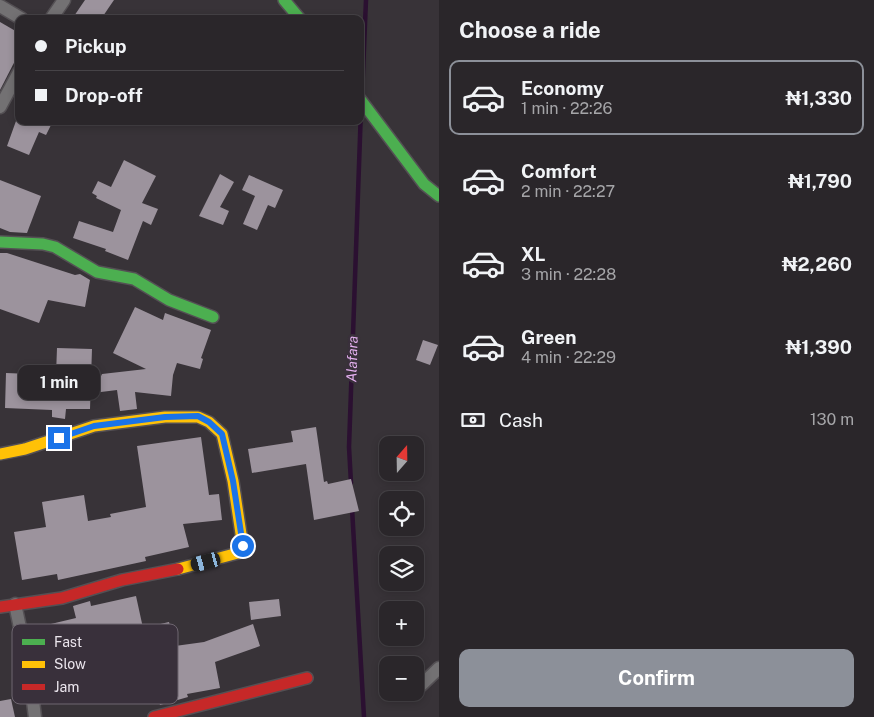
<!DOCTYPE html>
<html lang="en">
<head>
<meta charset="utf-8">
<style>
	body { margin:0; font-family:"Public Sans",sans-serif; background:#363236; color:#f1f3f6; height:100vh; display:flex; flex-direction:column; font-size:19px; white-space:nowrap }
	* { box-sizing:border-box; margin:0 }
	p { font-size:16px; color:#a5a5a8 }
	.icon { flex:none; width:28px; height:28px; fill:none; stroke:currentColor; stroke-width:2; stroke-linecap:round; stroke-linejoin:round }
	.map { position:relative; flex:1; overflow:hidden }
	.panel { display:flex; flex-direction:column; background:#2a262a; width:435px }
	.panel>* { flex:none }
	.guide { position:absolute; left:15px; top:15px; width:349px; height:110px; border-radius:10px; box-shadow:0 2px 8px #0003,0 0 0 1px #464347; display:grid; align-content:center; height:110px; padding:0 20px; background:#2a262a }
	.needle { width:32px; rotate:20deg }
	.tools { position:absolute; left:379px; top:436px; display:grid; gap:10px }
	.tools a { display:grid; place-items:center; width:45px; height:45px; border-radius:10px; background:#2a262a; box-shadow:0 2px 8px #0003,0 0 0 1px #464347; font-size:25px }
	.end { position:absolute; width:22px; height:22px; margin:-11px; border:6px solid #1a73e8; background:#fff; box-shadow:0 0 0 2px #fff }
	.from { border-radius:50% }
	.bubble { position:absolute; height:35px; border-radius:10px; background:#2a262a; box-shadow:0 2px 8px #0003,0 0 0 1px #464347; font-size:16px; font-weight:700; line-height:35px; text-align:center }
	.car { position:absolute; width:15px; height:30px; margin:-15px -8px; border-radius:6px; box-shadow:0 0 4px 1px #0007; background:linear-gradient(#222 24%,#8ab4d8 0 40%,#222 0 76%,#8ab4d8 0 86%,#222 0) }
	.guide b { display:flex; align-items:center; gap:18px; height:48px; font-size:19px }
	.guide b+b { border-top:1px solid #464347 }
	.guide i { width:12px; height:12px; background:#f1f3f6 }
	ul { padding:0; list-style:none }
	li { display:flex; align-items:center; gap:15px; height:75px; margin:0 10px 8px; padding:0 10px; border:2px solid transparent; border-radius:10px }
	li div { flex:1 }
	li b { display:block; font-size:19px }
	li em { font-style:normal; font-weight:700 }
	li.current { border-color:#8c9099 }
	li>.icon { width:45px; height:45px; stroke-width:1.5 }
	h2 { padding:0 20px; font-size:22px; line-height:60px }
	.pay { display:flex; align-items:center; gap:12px; height:55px; padding:0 20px; font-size:19px }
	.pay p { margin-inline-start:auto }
	.primary-button { display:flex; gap:10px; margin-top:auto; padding:10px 20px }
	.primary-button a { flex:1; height:58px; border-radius:10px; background:#8c9099; color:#fff; font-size:20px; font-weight:700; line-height:58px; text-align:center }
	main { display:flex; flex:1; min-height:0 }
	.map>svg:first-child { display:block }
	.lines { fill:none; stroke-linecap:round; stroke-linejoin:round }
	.stream { stroke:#2b1031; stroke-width:4.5 }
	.building { fill:#9c939d }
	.street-casing { stroke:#545054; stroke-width:15 }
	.fast-casing { stroke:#545054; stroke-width:14 }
	.slow-casing { stroke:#545054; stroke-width:14 }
	.jam-casing { stroke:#545054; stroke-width:14 }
	.street { stroke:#737173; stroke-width:12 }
	.fast { stroke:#4caf50; stroke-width:11 }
	.slow { stroke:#ffc107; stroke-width:11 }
	.jam { stroke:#c62828; stroke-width:11 }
	.route { stroke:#1a73e8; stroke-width:6 }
	.labels { text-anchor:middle; stroke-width:5; stroke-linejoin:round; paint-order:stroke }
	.water-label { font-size:14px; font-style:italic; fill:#e7b2f3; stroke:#39303b }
	.key { fill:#39303b; stroke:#6e6670; stroke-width:1 }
	.key-label { font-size:14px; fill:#ebe5ed }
</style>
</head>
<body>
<main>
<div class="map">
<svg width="439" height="717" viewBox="0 0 439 717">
	<rect width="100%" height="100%" fill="#383338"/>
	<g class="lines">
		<g class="stream">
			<path d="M 362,96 L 366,0"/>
			<path d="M 351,483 L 349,447 L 361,109"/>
			<path d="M 352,508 L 364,717"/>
		</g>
	</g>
	<g class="building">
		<path d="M 85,0 L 114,0 L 101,19 L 72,19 Z"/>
		<path d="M 0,22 L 19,33 L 19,53 L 0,90 Z"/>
		<path d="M 16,121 L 53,121 L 46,135 L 39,132 L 29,155 L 7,146 Z"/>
		<path d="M 124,160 L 156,176 L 142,203 L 158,209 L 151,225 L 143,221 L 128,260 L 105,251 L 106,249 L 73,238 L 79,221 L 113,232 L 121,210 L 96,198 L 97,196 L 92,193 L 98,181 L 111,187 Z"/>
		<path d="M 220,174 L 234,182 L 220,207 L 229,211 L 223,225 L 199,216 Z"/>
		<path d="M 249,175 L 283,190 L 275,208 L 268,205 L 257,230 L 243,224 L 255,196 L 242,190 Z"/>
		<path d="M 0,180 L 41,196 L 27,233 L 10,232 L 0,228 Z"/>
		<path d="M 0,253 L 7,253 L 75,275 L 80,274 L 90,280 L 85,307 L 48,300 L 39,323 L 0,309 Z"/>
		<path d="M 135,307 L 163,320 L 165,313 L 211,330 L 201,358 L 203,359 L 200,369 L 177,363 L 173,375 L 171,396 L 135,392 L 137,409 L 120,411 L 117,390 L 93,393 L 102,374 L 146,369 L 113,353 Z"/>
		<path d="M 423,340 L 438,345 L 430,365 L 416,360 Z"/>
		<path d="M 57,348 L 92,349 L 90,409 L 66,409 L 65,419 L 52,417 L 52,410 L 5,408 L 6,373 L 56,375 Z"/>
		<path d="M 316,427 L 324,482 L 327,481 L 328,484 L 351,479 L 359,511 L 314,520 L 306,464 L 252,473 L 248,449 L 293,442 L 291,431 Z"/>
		<path d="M 201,437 L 209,495 L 219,494 L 222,520 L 183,524 L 189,547 L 145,557 L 146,561 L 58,580 L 57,574 L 22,580 L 14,532 L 46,527 L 42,502 L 84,495 L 88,521 L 111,517 L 110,514 L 146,507 L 137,446 Z"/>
		<path d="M 136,596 L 143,628 L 169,622 L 175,646 L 204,642 L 253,624 L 260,646 L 215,662 L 220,688 L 187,694 L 188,697 L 160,705 L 143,651 L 139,652 L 138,648 L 96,657 L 99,674 L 47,683 L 41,650 L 34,628 L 76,618 L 73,606 L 90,601 L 91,606 Z"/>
		<path d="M 279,599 L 281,616 L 251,620 L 249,602 Z"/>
		<path d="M 11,699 L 15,717 L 0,717 L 0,701 Z"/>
	</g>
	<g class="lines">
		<g class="street-casing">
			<g id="street">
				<path d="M 0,6 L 22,19"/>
				<path d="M 51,19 L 64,0"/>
				<path d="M 0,107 L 19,72"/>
				<path d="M 15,604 L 29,670 L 35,717"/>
				<path d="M 415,691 L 439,668"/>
			</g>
		</g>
		<g class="fast-casing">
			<g id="fast">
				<path d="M 284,0 L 300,19"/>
				<path d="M 360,99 L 424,184 L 439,196"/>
				<path d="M 0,242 L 43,244 L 55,247 L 97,272 L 134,279 L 169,300 L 213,317"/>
			</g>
		</g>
		<g class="slow-casing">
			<path id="slow" d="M 0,454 L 25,449 L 94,426 L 165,417 L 198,417 L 209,422 L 222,434 L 233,481 L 243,547 L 238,553 L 178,569"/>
		</g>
		<g class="jam-casing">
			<g id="jam">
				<path d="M 0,607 L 62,598 L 122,580 L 178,569"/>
				<path d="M 154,717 L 307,678"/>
			</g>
		</g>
		<use href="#street" class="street"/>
		<use href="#fast" class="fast"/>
		<use href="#slow" class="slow"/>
		<use href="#jam" class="jam"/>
	</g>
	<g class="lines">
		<path class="route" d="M 59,438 L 94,426 L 165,417 L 198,416 L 209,422 L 222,434 L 233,481 L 243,546"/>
	</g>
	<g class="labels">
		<g class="water-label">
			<text transform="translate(352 359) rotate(-88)" y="5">Alafara</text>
		</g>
	</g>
	<rect x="12" y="624" width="166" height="80" rx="8" class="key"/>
	<rect x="22" y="639" width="23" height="6" fill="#4caf50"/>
	<rect x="22" y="661" width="23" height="7" fill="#ffc107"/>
	<rect x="22" y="684" width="23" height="6" fill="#c62828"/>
	<g class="key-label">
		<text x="54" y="647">Fast</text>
		<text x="54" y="669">Slow</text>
		<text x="54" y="692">Jam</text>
	</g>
</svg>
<div class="tools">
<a><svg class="needle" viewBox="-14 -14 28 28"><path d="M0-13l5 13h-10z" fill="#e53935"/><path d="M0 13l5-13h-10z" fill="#a5a5a8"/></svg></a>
<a><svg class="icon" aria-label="locate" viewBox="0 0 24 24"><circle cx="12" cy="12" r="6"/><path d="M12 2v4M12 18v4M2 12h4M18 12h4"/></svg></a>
<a><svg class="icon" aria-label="layers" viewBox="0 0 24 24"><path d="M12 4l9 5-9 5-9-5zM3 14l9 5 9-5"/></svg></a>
<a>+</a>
<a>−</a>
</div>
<i class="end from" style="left:243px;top:546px"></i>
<i class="end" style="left:59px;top:438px"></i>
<div class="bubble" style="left:18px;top:365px;width:82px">1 min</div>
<i class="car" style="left:206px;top:562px;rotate:255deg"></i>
<div class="guide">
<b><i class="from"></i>Pickup</b>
<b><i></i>Drop-off</b>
</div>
</div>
<section class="panel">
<h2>Choose a ride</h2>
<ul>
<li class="current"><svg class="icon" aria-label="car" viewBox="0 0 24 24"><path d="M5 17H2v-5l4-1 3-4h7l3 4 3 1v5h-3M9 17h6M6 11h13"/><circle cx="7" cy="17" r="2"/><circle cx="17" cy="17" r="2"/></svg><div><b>Economy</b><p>1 min · 22:26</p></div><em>₦1,330</em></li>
<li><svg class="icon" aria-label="car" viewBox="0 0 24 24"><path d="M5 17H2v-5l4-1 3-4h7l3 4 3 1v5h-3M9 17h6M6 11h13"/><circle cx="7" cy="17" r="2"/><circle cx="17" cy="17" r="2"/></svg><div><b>Comfort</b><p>2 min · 22:27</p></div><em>₦1,790</em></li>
<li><svg class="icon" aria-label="car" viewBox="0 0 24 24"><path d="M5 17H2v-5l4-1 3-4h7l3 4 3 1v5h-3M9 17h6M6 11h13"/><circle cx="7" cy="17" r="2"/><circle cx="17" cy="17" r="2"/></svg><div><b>XL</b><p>3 min · 22:28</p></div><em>₦2,260</em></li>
<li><svg class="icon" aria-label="car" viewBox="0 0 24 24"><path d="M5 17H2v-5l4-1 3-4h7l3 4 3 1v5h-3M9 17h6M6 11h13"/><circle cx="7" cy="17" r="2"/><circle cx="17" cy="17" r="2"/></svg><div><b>Green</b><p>4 min · 22:29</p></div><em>₦1,390</em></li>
</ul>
<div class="pay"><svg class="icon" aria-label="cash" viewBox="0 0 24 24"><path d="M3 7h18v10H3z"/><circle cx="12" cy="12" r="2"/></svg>Cash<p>130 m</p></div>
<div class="primary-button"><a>Confirm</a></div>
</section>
</main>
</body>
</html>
